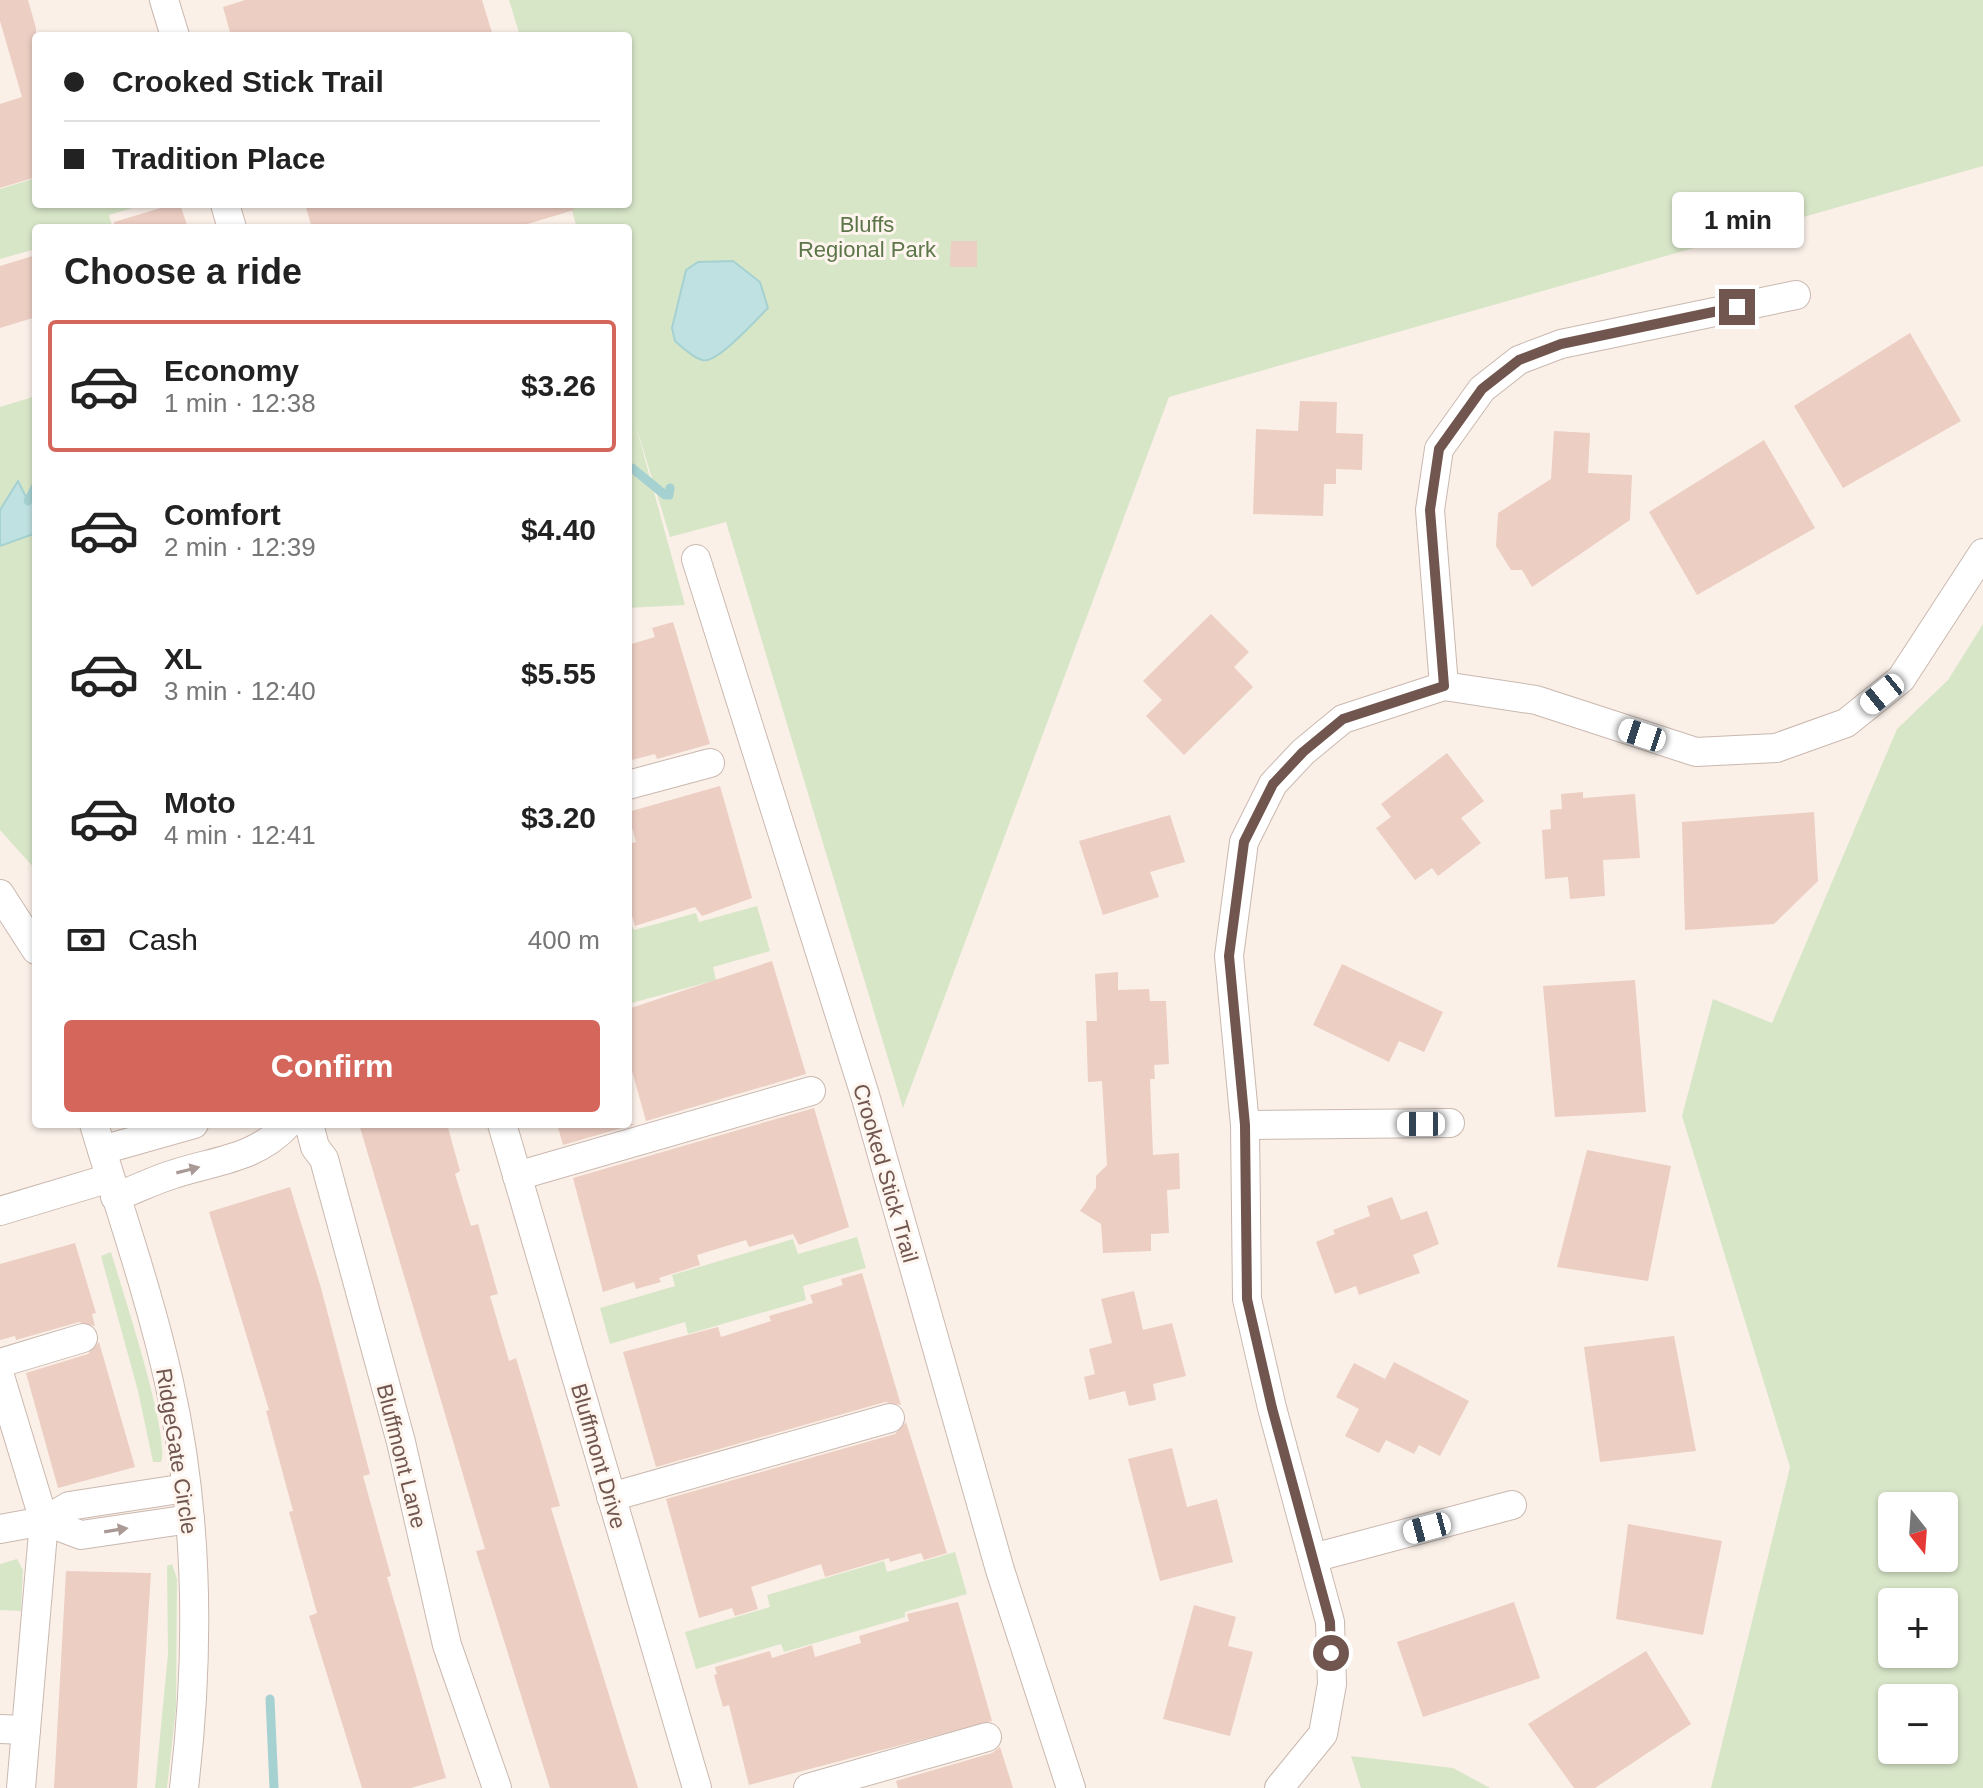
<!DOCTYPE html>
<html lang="en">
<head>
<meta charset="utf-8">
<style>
	body { margin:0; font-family:Arial,sans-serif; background:#f6f6f6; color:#222; height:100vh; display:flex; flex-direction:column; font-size:30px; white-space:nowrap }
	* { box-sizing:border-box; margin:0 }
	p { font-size:26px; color:#767676 }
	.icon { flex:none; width:44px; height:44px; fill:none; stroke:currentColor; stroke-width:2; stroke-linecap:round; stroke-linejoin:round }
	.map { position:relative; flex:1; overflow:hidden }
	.panel { position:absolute; left:32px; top:224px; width:600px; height:904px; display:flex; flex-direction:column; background:#fff; border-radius:8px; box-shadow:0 2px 6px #0004 }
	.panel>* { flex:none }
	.hud { position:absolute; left:32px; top:32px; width:600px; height:176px; border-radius:8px; box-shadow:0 2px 6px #0004; display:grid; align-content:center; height:176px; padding:0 32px; background:#fff }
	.needle { width:52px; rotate:163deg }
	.tools { position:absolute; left:1878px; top:1492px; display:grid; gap:16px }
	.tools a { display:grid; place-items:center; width:80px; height:80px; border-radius:8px; background:#fff; box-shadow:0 2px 6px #0004; font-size:40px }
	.end { position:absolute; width:36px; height:36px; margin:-18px; border:10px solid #71564f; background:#fff; box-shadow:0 0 0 4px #fff }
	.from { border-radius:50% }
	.bubble { position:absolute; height:56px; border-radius:8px; background:#fff; box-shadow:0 2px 6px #0004; font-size:26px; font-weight:700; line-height:56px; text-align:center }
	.car { position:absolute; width:24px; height:48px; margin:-24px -12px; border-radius:10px; box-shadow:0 0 6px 2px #0007; background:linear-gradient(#fff 24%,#345 0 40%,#fff 0 76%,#345 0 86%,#fff 0) }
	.hud b { display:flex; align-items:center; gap:28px; height:76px; font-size:30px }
	.hud b+b { border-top:2px solid #e0e0e0 }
	.hud i { width:20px; height:20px; background:#222 }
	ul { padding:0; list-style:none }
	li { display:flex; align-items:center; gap:24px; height:132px; margin:0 16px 12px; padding:0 16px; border:4px solid transparent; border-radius:8px }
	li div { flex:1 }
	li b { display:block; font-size:30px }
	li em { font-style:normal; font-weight:700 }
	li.current { border-color:#d4665c }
	li>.icon { width:72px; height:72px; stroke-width:1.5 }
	h2 { padding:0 32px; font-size:36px; line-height:96px }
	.pay { display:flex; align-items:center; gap:20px; height:88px; padding:0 32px; font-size:30px }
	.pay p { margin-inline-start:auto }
	.primary-button { display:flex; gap:16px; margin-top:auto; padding:16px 32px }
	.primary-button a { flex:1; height:92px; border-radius:8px; background:#d4665c; color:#fff; font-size:32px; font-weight:700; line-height:92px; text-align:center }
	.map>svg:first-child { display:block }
	.green { fill:#d8e6c8; fill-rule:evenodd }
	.water { fill:#bfe1e1; stroke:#a6d1d1; stroke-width:2 }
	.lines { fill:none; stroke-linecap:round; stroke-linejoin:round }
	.stream { stroke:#a6d1d1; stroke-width:9 }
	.building { fill:#eccec3 }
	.minor-casing { stroke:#cab8af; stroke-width:30 }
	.minor { stroke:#fff; stroke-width:28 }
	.oneway { fill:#aa9a95 }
	.route { stroke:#71564f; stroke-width:10 }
	.labels { text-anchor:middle; stroke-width:6; stroke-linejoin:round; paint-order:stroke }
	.park-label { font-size:22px; fill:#5c7549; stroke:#fdf5ee }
	.street-label { font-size:22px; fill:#71564f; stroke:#fdf5ee }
</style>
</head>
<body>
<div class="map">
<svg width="1983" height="1788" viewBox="0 0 1983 1788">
	<rect width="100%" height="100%" fill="#faf0e8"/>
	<g class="green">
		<path d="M 509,0 L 1983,0 L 1983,166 L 1169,397 L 903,1108 L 726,522 L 670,537 L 635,423 L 685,605 L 628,608 L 628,228 L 577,228 L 570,204 L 628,204 L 628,36 L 520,36 Z"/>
		<path d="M 36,178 L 36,204 L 146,204 L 109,215 L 112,226 L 105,228 L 36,228 L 36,249 L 0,259 L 0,189 Z"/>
		<path d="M 36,396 L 36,870 L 0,830 L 0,407 Z"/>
		<path d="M 1983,624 L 1983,1788 L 1711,1788 L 1790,1467 L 1682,1116 L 1713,999 L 1772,1023 L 1897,729 L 1948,680 ZM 1892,1506 L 1944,1506 L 1944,1558 L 1892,1558 ZM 1892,1602 L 1944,1602 L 1944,1654 L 1892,1654 ZM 1944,1698 L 1944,1750 L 1892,1750 L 1892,1698 Z"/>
		<path d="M 757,906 L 770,951 L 713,967 L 716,980 L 628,1004 L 628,920 L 634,930 L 696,913 L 699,922 Z"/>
		<path d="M 857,1237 L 866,1268 L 803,1286 L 806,1300 L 688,1334 L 685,1322 L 610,1344 L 600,1308 L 675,1286 L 672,1275 L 793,1239 L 798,1254 Z"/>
		<path d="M 111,1252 C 121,1287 171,1436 161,1462 L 153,1462 L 138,1391 L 101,1256 Z"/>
		<path d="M 955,1552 L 967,1594 L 905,1612 L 905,1617 L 784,1652 L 781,1644 L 696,1669 L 685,1632 L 770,1607 L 767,1595 L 884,1561 L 887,1572 Z"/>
		<path d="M 17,1559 L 23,1570 L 21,1611 L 0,1610 L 0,1564 Z"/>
		<path d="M 172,1564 L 177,1579 L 176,1708 L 167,1788 L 155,1788 L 168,1654 L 167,1566 Z"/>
		<path d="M 1351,1756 L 1453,1768 L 1490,1788 L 1361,1788 Z"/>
	</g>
	<g class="water">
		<path d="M 733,261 L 760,282 L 768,308 C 757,319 716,365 702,360 C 692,357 683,348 675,341 L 672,328 L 686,270 L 698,262 Z"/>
		<path d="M 18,481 L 28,501 L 36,501 L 36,533 L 0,546 L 0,510 Z"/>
	</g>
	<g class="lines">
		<g class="stream">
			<path d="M 632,468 L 665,495 L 669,495 L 670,488"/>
			<path d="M 28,501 L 36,486"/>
			<path d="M 270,1699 L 274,1788"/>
		</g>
	</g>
	<g class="building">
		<path d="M 0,0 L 28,0 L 36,28 L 36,177 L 0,188 L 0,104 L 22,97 L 0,21 Z"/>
		<path d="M 245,0 L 482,0 L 493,36 L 231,36 L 223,7 Z"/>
		<path d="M 174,204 L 180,204 L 188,228 L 115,228 L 114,222 Z"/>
		<path d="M 305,204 L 573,204 L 574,210 L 514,228 L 312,228 Z"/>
		<path d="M 951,241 L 977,241 L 977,267 L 950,267 Z"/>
		<path d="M 36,255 L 36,317 L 0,328 L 0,266 Z"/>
		<path d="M 1910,333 L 1961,421 L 1843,488 L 1794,406 Z"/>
		<path d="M 1300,401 L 1337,402 L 1336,433 L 1363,434 L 1362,470 L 1336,469 L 1336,484 L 1324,484 L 1323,516 L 1253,514 L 1256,429 L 1298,431 Z"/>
		<path d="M 1554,431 L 1590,433 L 1588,473 L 1632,475 L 1630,520 L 1532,587 L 1522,570 L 1511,570 L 1496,546 L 1498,513 L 1551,479 Z"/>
		<path d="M 1764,440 L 1815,528 L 1697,595 L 1649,512 Z"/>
		<path d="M 1211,614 L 1249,652 L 1234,667 L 1253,687 L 1184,755 L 1146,716 L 1162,700 L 1143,681 Z"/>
		<path d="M 673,622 L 710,744 L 657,759 L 655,754 L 628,761 L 628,645 L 655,637 L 652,628 Z"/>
		<path d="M 1447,753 L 1484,801 L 1461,818 L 1481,843 L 1438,876 L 1432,868 L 1415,880 L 1376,828 L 1391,817 L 1381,804 Z"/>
		<path d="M 720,786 L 752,898 L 702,916 L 695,907 L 635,926 L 628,902 L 628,844 L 636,842 L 628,812 Z"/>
		<path d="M 1583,792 L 1583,798 L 1635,794 L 1640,858 L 1603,860 L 1605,896 L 1570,899 L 1568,877 L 1545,879 L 1542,830 L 1551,829 L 1550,810 L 1562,809 L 1561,794 Z"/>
		<path d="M 1814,812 L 1818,881 L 1774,924 L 1685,930 L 1682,822 Z"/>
		<path d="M 1170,815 L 1185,862 L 1150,872 L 1159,897 L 1103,915 L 1079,841 Z"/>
		<path d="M 772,961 L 806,1074 L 646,1121 L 632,1071 L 628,1072 L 628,1009 Z"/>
		<path d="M 1342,964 L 1443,1012 L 1424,1052 L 1399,1041 L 1389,1062 L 1313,1025 Z"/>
		<path d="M 1118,972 L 1118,990 L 1149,989 L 1150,1001 L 1166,1001 L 1169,1064 L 1154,1065 L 1155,1079 L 1150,1079 L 1153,1155 L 1179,1153 L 1180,1189 L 1167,1190 L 1169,1233 L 1151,1234 L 1151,1251 L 1103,1253 L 1101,1224 L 1080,1211 L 1096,1188 L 1096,1176 L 1107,1165 L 1102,1081 L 1088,1082 L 1086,1021 L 1097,1021 L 1095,974 Z"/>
		<path d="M 1635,980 L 1646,1112 L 1555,1117 L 1543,986 Z"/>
		<path d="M 814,1108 L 849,1227 L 799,1245 L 793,1234 L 749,1247 L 746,1240 L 697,1255 L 700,1265 L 659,1278 L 661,1282 L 636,1289 L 634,1282 L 603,1292 L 573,1178 Z"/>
		<path d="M 359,1124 L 447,1124 L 460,1171 L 455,1174 L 471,1226 L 478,1224 L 498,1294 L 490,1296 L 509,1361 L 516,1358 L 560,1506 L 551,1508 L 638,1788 L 550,1788 L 476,1551 L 485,1549 Z"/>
		<path d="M 557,1124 L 636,1124 L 563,1145 Z"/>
		<path d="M 1587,1150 L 1671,1166 L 1648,1281 L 1557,1267 Z"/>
		<path d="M 290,1187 L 321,1288 L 370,1474 L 363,1476 L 391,1576 L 387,1577 L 446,1778 L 411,1788 L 362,1788 L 309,1616 L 317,1613 L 289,1512 L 293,1511 L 266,1411 L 269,1410 L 209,1212 Z"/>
		<path d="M 1392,1197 L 1401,1220 L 1427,1211 L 1439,1244 L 1413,1255 L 1420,1273 L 1359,1295 L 1356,1286 L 1335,1294 L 1316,1242 L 1335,1234 L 1333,1230 L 1370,1216 L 1367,1206 Z"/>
		<path d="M 75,1243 L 96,1313 L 92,1314 L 95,1326 L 79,1322 L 16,1340 L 15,1336 L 0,1340 L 0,1264 Z"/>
		<path d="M 862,1273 L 901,1405 L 885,1402 L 656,1467 L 623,1352 L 718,1327 L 721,1337 L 771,1321 L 769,1316 L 813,1303 L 810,1295 L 843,1285 L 841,1279 Z"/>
		<path d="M 1134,1291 L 1143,1330 L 1172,1323 L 1186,1376 L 1153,1384 L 1156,1400 L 1129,1406 L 1125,1391 L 1089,1400 L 1084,1377 L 1095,1374 L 1089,1349 L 1112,1343 L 1101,1299 Z"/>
		<path d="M 1674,1336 L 1696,1451 L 1600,1462 L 1584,1347 Z"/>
		<path d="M 99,1342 L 135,1467 L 58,1488 L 26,1373 L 88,1354 Z"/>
		<path d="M 1394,1362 L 1469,1401 L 1440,1456 L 1419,1445 L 1414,1454 L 1386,1440 L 1379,1453 L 1345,1436 L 1359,1409 L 1336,1397 L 1354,1363 L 1385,1379 Z"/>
		<path d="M 906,1422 L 947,1553 L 924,1560 L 921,1553 L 890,1562 L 889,1558 L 825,1577 L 821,1564 L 751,1587 L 758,1609 L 735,1616 L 732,1608 L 699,1618 L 666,1499 L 895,1434 Z"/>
		<path d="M 1172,1448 L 1187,1507 L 1217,1499 L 1233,1562 L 1160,1581 L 1128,1459 Z"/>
		<path d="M 1628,1524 L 1722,1541 L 1703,1635 L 1616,1619 Z"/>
		<path d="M 66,1571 L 151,1573 L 137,1788 L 54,1788 Z"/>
		<path d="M 958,1602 L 992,1721 L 749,1785 L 729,1705 L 723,1707 L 714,1675 L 717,1674 L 715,1667 L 770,1651 L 772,1658 L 812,1645 L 815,1657 L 861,1643 L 859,1636 L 909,1621 L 907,1614 Z"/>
		<path d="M 1514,1602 L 1540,1678 L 1423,1717 L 1397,1642 Z"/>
		<path d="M 1194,1605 L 1236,1617 L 1228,1646 L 1253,1652 L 1230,1736 L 1163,1719 Z"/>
		<path d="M 1646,1651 L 1691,1724 L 1595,1788 L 1574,1788 L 1528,1724 Z"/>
		<path d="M 1000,1747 L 1013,1788 L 898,1788 L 896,1781 L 992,1753 Z"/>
	</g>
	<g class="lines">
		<g class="minor-casing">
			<g id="minor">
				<path d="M 164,0 L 175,36"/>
				<path d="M 225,204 L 232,228"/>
				<path d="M 696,559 L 865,1095 L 1000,1570 L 1071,1788"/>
				<path d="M 1444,686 L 1430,510 L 1439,449 L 1482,389 L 1519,360 L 1561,344 L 1796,295"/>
				<path d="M 628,785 L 710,763"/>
				<path d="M 0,894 L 36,950"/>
				<path d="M 94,1124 C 119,1208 150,1296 169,1382 C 199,1515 200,1653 184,1788"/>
				<path d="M 309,1124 L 315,1147 L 324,1159 L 401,1442 L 447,1645 L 497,1788"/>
				<path d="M 502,1124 L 697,1788"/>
				<path d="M 1245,1125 L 1450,1123"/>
				<path d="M 102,1150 L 194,1124"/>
				<path d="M 517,1176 L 811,1091"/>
				<path d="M 115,1197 C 135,1190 154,1180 174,1174 C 217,1160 256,1159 288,1124"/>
				<path d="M 0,1211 L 110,1178"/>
				<path d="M 0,1363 L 83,1338"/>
				<path d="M 0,1376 L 44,1521 L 21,1788"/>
				<path d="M 611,1497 L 890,1418"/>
				<path d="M 44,1521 L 81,1535 L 190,1519"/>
				<path d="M 0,1529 L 44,1521 L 69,1506 L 186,1488"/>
				<path d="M 1313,1558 L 1512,1505"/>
				<path d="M 0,1729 L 26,1730"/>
				<path d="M 808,1788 L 987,1737"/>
				<path d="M 1279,1788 L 1323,1734 L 1332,1684 L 1330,1622 L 1272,1408 L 1247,1299 L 1245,1125 L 1229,956 L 1244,842 L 1273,784 L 1303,752 L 1343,719 L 1444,686 L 1536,700 L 1696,752 L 1776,748 L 1846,723 L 1901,679 L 1983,553"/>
			</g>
		</g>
		<use href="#minor" class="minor"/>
	</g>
	<defs><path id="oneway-solid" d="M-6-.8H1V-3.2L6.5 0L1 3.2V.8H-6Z" transform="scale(2)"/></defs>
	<g class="oneway">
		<use href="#oneway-solid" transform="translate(188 1170) rotate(-14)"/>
		<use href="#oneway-solid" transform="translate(116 1530) rotate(-9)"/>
	</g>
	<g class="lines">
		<path class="route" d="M 1331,1653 L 1330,1622 L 1272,1408 L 1247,1299 L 1245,1125 L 1229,956 L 1244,842 L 1273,784 L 1303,752 L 1343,719 L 1444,686 L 1430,510 L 1439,449 L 1482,389 L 1519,360 L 1561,344 L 1737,307"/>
	</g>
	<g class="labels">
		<g class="park-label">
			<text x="867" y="232">Bluffs<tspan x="867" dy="25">Regional Park</tspan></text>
		</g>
		<g class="street-label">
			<text transform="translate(886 1173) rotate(74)" y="8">Crooked Stick Trail</text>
			<text transform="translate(177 1451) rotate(81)" y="8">RidgeGate Circle</text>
			<text transform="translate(402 1456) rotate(76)" y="8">Bluffmont Lane</text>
			<text transform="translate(599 1456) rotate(74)" y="8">Bluffmont Drive</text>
		</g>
	</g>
</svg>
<div class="tools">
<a><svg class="needle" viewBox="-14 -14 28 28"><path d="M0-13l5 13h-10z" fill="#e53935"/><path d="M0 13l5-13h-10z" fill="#767676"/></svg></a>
<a>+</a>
<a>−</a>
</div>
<i class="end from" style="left:1331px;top:1653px"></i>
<i class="end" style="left:1737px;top:307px"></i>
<div class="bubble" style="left:1672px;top:192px;width:132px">1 min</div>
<i class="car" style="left:1882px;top:694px;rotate:231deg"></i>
<i class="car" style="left:1642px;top:735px;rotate:288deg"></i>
<i class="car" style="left:1421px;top:1124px;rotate:270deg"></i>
<i class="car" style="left:1427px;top:1528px;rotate:255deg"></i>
<div class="hud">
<b><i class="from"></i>Crooked Stick Trail</b>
<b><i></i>Tradition Place</b>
</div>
<section class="panel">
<h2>Choose a ride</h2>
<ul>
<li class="current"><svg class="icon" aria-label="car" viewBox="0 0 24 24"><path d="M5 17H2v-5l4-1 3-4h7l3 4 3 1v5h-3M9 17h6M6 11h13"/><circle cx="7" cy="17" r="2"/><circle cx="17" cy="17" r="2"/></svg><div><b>Economy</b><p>1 min · 12:38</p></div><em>$3.26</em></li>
<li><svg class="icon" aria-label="car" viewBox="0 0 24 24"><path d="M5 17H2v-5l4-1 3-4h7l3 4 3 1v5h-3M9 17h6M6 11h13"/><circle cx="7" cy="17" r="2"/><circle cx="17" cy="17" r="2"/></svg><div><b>Comfort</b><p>2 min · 12:39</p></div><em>$4.40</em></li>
<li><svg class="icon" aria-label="car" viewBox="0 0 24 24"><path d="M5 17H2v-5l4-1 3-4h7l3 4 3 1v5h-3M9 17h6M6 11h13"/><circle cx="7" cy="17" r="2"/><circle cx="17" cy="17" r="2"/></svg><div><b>XL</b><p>3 min · 12:40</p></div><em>$5.55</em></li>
<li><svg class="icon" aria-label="car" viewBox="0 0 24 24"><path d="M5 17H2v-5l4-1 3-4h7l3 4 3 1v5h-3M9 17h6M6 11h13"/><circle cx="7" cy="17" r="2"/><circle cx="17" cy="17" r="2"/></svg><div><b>Moto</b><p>4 min · 12:41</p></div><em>$3.20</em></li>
</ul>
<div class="pay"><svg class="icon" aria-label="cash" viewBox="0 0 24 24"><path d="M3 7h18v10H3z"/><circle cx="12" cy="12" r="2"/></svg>Cash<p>400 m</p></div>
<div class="primary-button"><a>Confirm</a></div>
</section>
</div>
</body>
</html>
